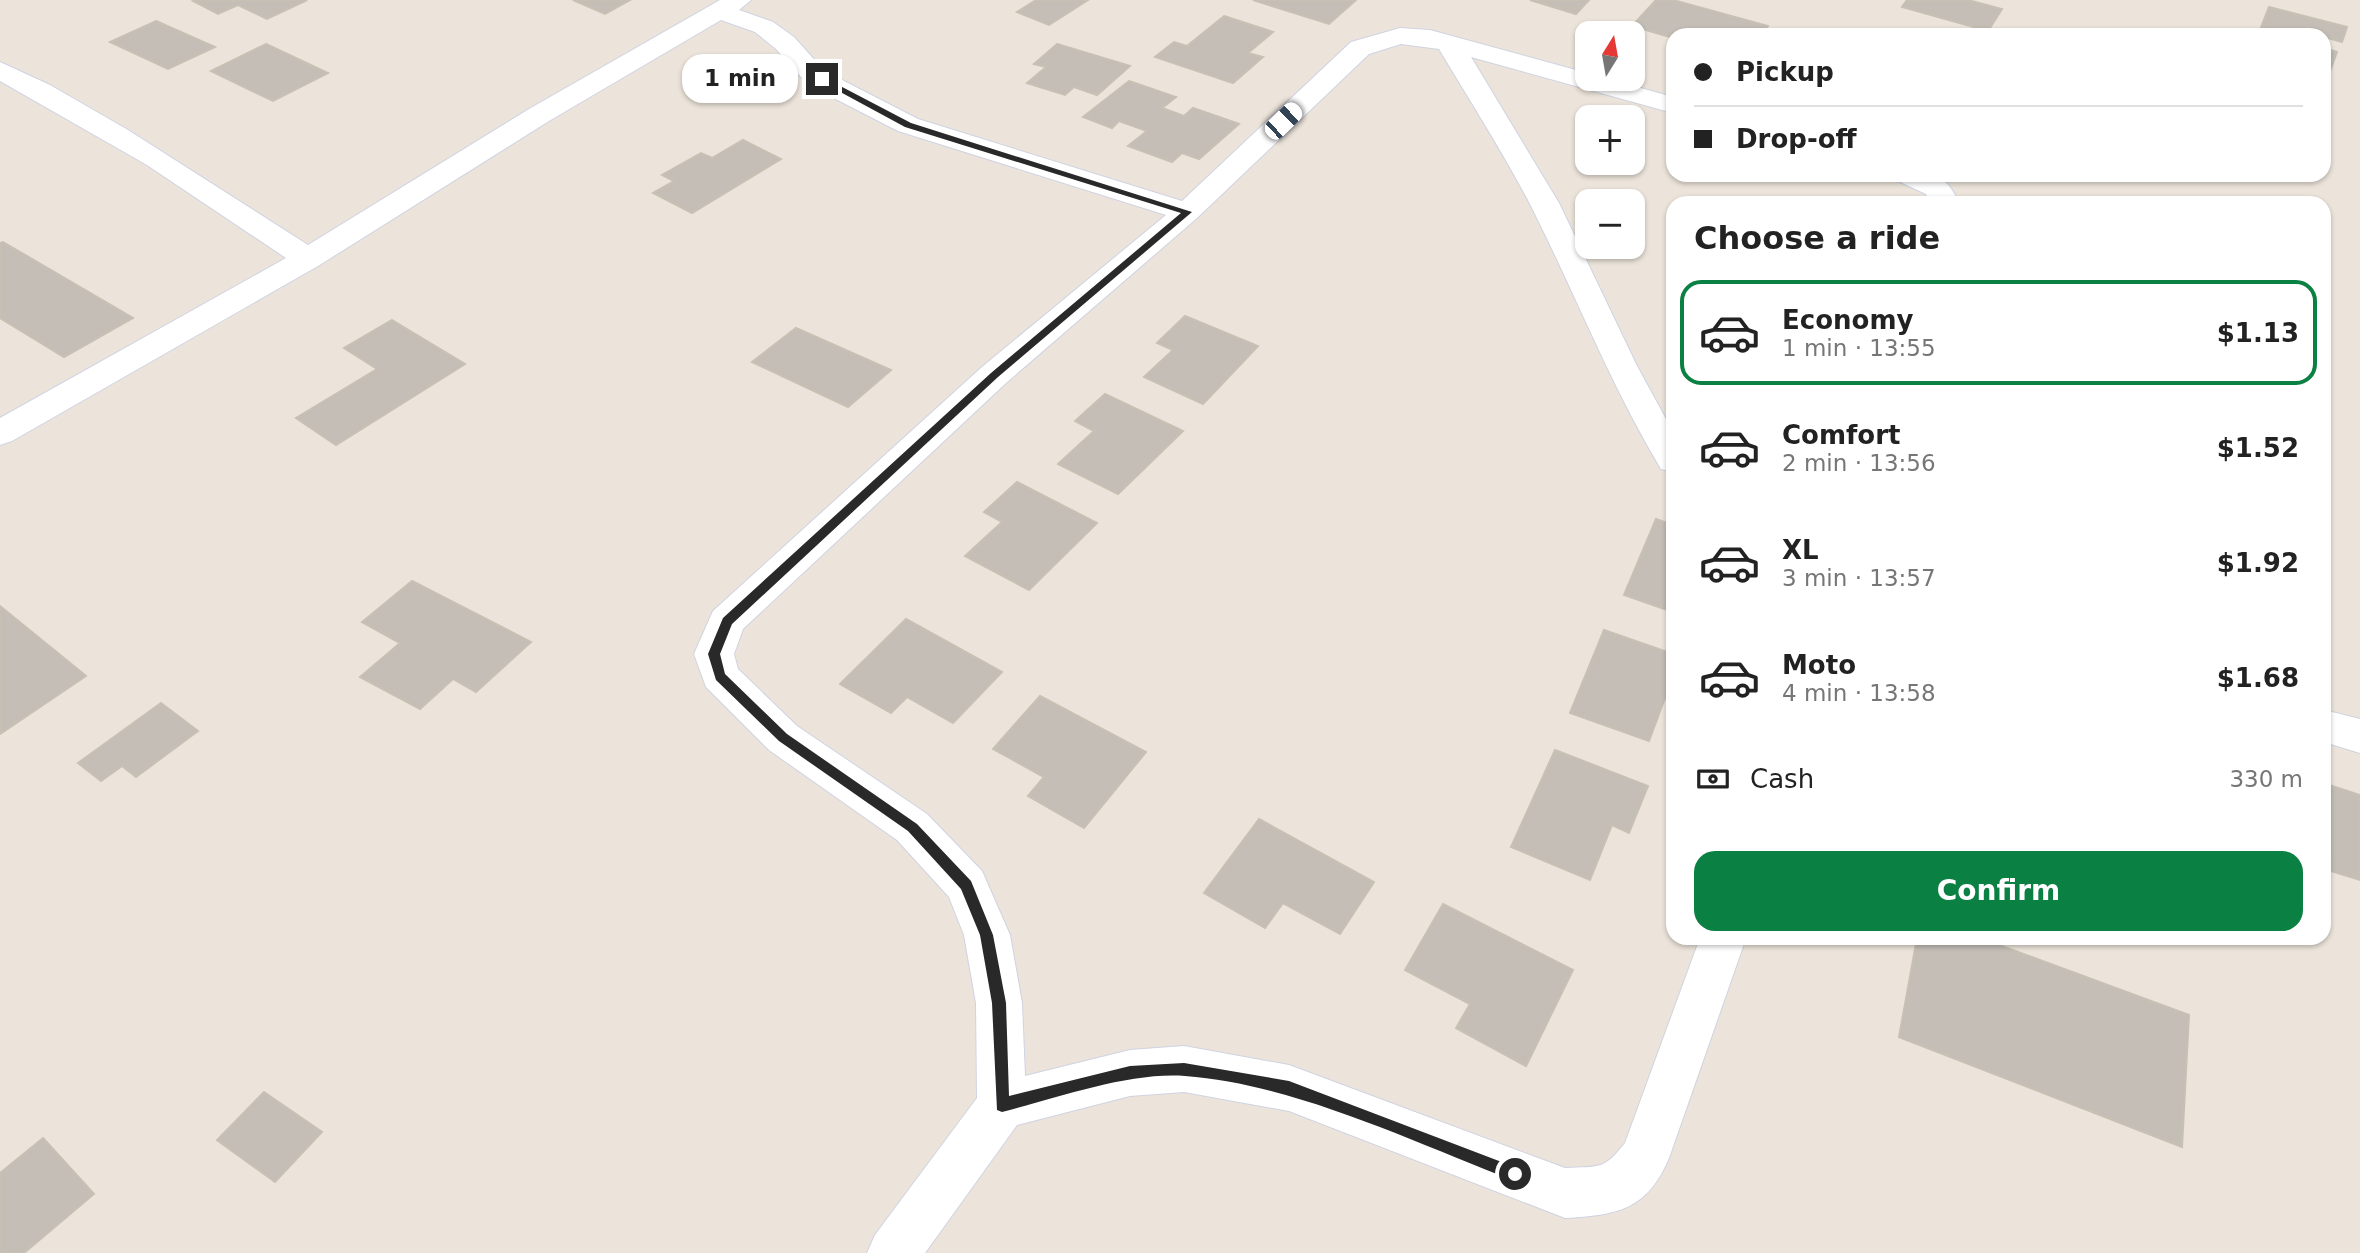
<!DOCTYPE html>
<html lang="en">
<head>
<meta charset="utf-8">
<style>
	body { margin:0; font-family:"DejaVu Sans",sans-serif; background:#f6f6f6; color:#222; height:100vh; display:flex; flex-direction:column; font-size:26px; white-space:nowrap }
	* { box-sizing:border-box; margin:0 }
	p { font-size:23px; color:#767676 }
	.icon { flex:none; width:38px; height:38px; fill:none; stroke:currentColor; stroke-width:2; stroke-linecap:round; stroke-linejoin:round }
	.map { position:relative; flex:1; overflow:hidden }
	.panel { position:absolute; left:1666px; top:196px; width:665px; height:749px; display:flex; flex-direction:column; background:#fff; border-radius:21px; box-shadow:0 2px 5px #0004 }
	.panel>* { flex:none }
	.guide { position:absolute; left:1666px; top:28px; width:665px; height:154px; border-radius:21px; box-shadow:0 2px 5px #0004; display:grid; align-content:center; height:154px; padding:0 28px; background:#fff }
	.needle { width:46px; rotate:11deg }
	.controls { position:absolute; left:1575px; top:21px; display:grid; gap:14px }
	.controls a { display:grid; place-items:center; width:70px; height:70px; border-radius:14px; background:#fff; box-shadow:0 2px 5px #0004; font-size:35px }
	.end { position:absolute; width:32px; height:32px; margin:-16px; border:9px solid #292929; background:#fff; box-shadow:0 0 0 4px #fff }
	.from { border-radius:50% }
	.bubble { position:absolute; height:49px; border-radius:21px; background:#fff; box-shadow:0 2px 5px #0004; font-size:23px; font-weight:800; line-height:49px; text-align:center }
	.car { position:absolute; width:21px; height:42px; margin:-21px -10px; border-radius:9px; box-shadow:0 0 5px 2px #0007; background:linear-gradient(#fff 24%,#345 0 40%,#fff 0 76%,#345 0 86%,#fff 0) }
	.guide b { display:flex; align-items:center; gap:24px; height:66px; font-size:26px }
	.guide b+b { border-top:2px solid #e0e0e0 }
	.guide i { width:18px; height:18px; background:#222 }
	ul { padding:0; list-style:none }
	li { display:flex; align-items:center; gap:21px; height:105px; margin:0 14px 10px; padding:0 14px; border:4px solid transparent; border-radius:21px }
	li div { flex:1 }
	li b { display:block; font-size:26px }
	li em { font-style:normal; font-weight:800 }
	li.active { border-color:#0b8043 }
	li>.icon { width:63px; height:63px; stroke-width:1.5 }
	h2 { padding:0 28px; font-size:32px; line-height:84px }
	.pay { display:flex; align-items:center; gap:18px; height:77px; padding:0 28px; font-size:26px }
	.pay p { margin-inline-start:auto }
	.action { display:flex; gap:14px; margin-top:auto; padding:14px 28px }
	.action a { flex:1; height:80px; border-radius:21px; background:#0b8043; color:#fff; font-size:28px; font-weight:800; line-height:80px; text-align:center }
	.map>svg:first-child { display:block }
	.building { fill:#c4beb7; stroke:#c7c1b4; stroke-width:2 }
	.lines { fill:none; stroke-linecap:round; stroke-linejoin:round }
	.minor-casing { stroke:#cfd3e2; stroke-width:2 }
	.minor { fill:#fff; fill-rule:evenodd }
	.route { fill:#292929 }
</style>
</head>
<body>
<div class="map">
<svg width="2360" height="1253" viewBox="0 0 2360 1253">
	<rect width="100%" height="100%" fill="#ece4da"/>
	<g class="building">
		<path d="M 196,0 L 307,0 L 267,19 L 238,5 L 218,14 L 193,1 Z"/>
		<path d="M 573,0 L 630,0 L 605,14 Z"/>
		<path d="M 1036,0 L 1088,0 L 1049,25 L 1017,12 Z"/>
		<path d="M 1253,0 L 1356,0 L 1329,24 Z"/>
		<path d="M 1530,0 L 1589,0 L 1576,14 Z"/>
		<path d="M 1656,0 L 1673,0 L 1768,26 L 1761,35 L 1689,34 L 1673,35 L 1673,38 L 1632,26 Z"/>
		<path d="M 1907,0 L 1968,0 L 2002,9 L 1988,31 L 1902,7 Z"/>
		<path d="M 2269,7 L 2347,27 L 2342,42 L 2324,37 L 2324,35 L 2307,33 L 2258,35 Z"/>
		<path d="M 1224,16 L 1273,32 L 1248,53 L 1263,57 L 1233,83 L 1155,57 L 1174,42 L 1187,46 Z"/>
		<path d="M 156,21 L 215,47 L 168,69 L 110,42 Z"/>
		<path d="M 266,44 L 328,73 L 273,101 L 211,71 Z"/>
		<path d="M 1057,44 L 1130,66 L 1097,95 L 1074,87 L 1065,95 L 1027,83 L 1046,67 L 1034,64 Z"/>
		<path d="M 2324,48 L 2337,52 L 2328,77 L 2324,76 Z"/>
		<path d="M 1129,81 L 1176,97 L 1162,108 L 1184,116 L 1193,108 L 1239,124 L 1199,159 L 1182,153 L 1172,162 L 1128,146 L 1147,131 L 1119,121 L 1112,128 L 1083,117 Z"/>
		<path d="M 743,140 L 781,159 L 692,213 L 653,193 L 674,181 L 662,175 L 701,153 L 712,158 Z"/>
		<path d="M 3,242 L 133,318 L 64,357 L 0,318 L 0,243 Z"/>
		<path d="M 1185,316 L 1258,346 L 1203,404 L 1144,377 L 1173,350 L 1157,343 Z"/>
		<path d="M 392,320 L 465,364 L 336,445 L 296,418 L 377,369 L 344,348 Z"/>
		<path d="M 796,328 L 891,370 L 848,407 L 752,362 Z"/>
		<path d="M 1105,394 L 1183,431 L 1118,494 L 1058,464 L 1094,431 L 1075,421 Z"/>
		<path d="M 1017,482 L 1097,523 L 1029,590 L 965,556 L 1002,522 L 984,512 Z"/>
		<path d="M 1656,519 L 1673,525 L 1673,612 L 1624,595 Z"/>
		<path d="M 412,581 L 531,642 L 476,692 L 453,679 L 420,709 L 360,677 L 400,643 L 362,622 Z"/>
		<path d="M 0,606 L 86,676 L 0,734 Z"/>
		<path d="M 906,619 L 1002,672 L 953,723 L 907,697 L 891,713 L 840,684 Z"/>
		<path d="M 1604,630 L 1673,654 L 1673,701 L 1665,698 L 1649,741 L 1570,713 Z"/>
		<path d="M 1040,696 L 1146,752 L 1084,828 L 1028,796 L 1044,777 L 993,749 Z"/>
		<path d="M 161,703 L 198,731 L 136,777 L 122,766 L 101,781 L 78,763 Z"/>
		<path d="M 1555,750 L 1648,786 L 1629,833 L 1612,825 L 1590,880 L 1511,847 Z"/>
		<path d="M 2329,785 L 2360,795 L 2360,880 L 2331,871 Z"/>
		<path d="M 1259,819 L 1374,882 L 1340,934 L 1283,903 L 1265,928 L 1204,893 Z"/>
		<path d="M 1443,904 L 1573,970 L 1526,1066 L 1456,1028 L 1470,1004 L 1405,970 Z"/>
		<path d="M 1917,938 L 1980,938 L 2189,1015 L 2182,1147 L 1899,1037 Z"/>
		<path d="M 264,1092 L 322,1132 L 275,1182 L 217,1140 Z"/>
		<path d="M 43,1138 L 94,1194 L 24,1253 L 0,1253 L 0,1173 Z"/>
	</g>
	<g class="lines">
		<g class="minor-casing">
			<g id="minor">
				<path d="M 720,0 L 751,0 L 739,10 L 773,22 L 794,37 L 819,65 L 844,81 L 918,119 L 1182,201 L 1351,42 L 1400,28 L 1430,30 L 1587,73 L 1587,79 L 1608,79 L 1673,97 L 1673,113 L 1471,57 L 1559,203 L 1637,366 L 1673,432 L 1673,472 L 1661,469 C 1610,384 1575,293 1531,206 C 1503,152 1470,101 1439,49 L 1401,44 L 1369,54 L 1197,218 L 1006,383 L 743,629 L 734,654 L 738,669 L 797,726 L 927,814 L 982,871 L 1010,935 L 1022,1003 L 1025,1076 L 1130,1050 L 1184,1046 L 1289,1065 L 1565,1168 C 1599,1166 1603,1171 1625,1143 L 1700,938 L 1746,938 L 1669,1158 C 1647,1210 1618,1215 1565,1218 L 1289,1111 L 1184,1092 L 1130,1096 L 1017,1125 L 925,1253 L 867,1253 L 875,1235 L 977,1098 L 976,1003 L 964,935 L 949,897 L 897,840 L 769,750 L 706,687 L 694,654 L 713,611 L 982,367 L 1166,215 L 898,131 L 824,93 L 801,77 L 776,49 L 755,32 L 721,20 L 549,121 L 318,266 L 12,441 L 0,445 L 0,418 L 286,258 L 147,165 L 0,81 L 0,62 L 50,85 L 128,130 L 308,245 L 529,109 Z"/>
				<path d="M 1894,175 C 1927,175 1944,168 1959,203 L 1929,203 L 1926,194 L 1898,181 Z"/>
				<path d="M 2324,710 L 2360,719 L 2360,753 L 2324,742 Z"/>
			</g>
		</g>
		<use href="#minor" class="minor"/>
	</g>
	<path class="route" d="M 820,78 L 825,78 L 911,123 L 1192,212 L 998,377 L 732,624 L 720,654 L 725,674 L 787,734 L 917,824 L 971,881 L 993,935 L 1006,1003 L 1009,1096 L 1130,1066 L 1184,1063 L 1289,1081 L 1520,1169 L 1522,1174 L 1520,1179 L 1515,1181 C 1413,1142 1294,1084 1185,1076 C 1128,1072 1058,1098 1002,1112 L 997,1110 L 992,1003 L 980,935 L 961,889 L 908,831 L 779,741 L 716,680 L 708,654 L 723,618 L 991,373 L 1181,213 L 905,127 L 820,81 Z"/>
</svg>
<div class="controls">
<a><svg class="needle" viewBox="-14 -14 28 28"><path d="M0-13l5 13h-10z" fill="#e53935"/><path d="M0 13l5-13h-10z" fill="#767676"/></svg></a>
<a>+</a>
<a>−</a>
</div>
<i class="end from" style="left:1515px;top:1174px"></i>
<i class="end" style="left:822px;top:79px"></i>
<div class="bubble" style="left:682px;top:54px;width:116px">1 min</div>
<i class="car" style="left:1283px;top:121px;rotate:46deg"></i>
<div class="guide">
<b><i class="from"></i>Pickup</b>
<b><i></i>Drop-off</b>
</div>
<section class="panel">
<h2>Choose a ride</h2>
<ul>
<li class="active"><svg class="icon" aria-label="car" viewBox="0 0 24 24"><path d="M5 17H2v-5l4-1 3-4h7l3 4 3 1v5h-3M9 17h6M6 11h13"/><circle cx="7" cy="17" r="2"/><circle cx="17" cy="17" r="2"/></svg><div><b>Economy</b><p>1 min · 13:55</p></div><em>$1.13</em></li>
<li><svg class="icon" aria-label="car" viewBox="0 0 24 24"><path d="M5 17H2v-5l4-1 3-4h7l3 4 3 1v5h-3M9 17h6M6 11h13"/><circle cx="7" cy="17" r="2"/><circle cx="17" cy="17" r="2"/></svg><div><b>Comfort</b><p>2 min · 13:56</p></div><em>$1.52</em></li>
<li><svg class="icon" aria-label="car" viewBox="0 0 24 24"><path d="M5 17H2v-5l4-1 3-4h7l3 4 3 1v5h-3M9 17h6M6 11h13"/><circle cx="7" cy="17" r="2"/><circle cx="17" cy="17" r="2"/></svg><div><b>XL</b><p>3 min · 13:57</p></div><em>$1.92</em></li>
<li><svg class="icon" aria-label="car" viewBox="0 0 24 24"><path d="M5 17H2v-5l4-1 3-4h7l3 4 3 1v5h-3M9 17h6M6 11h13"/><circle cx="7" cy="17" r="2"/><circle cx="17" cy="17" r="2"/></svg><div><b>Moto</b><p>4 min · 13:58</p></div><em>$1.68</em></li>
</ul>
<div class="pay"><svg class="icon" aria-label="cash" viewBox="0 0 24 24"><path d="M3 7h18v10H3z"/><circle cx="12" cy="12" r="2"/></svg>Cash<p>330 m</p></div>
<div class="action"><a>Confirm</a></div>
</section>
</div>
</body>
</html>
